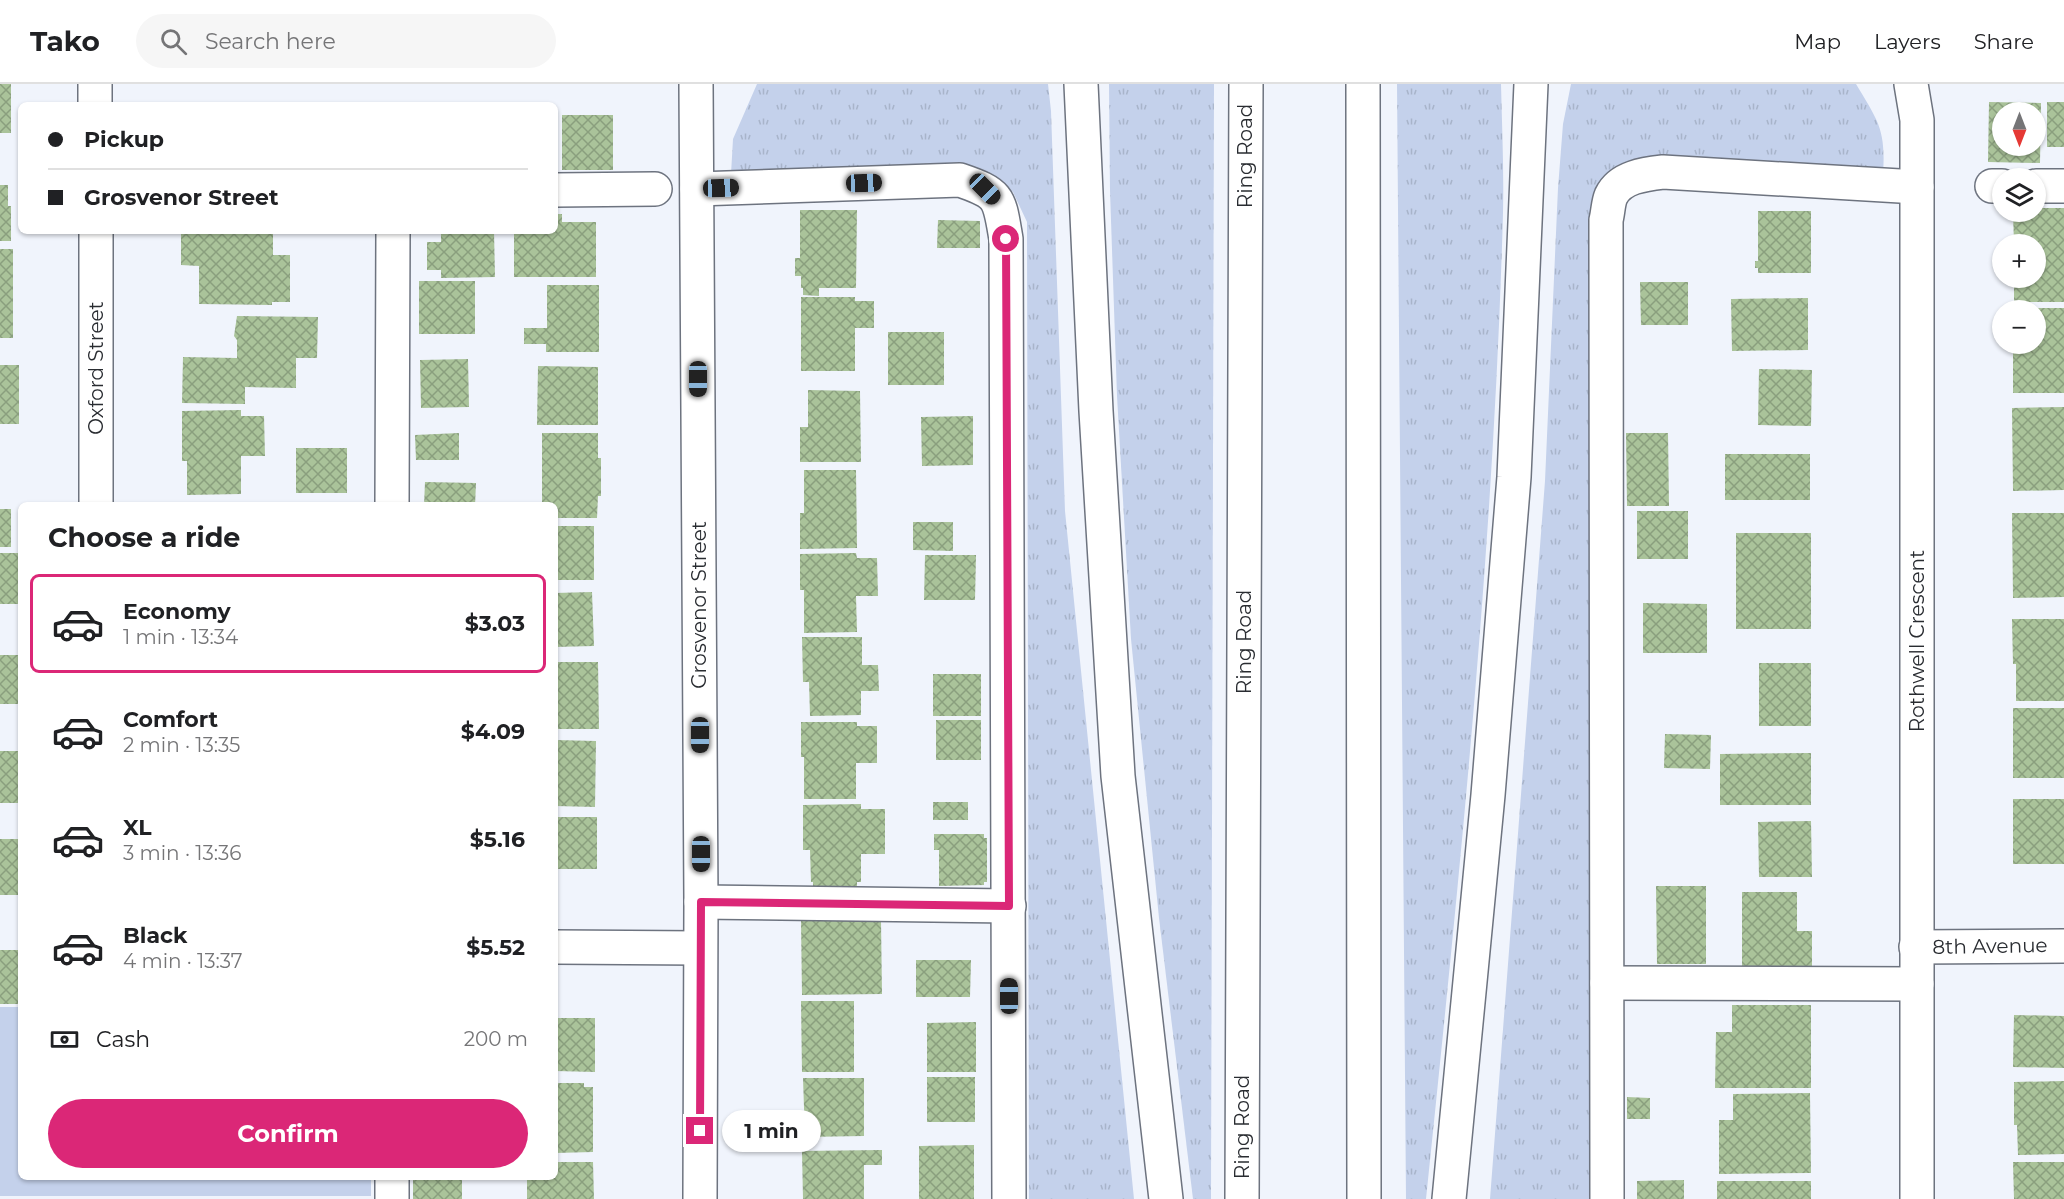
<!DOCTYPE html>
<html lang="en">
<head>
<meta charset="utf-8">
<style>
	body { margin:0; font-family:Montserrat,sans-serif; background:#f6f6f6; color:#202124; height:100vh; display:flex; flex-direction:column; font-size:22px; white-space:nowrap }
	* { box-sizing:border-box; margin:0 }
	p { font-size:20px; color:#757577 }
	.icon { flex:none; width:33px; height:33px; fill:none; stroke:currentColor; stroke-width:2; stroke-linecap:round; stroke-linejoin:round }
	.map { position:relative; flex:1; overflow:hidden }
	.drawer { position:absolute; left:18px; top:418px; width:540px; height:678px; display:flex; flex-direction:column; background:#fff; border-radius:9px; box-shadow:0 2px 4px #0004 }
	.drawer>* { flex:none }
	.hud { position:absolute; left:18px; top:18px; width:540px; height:132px; border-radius:9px; box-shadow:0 2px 4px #0004; display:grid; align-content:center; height:132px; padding:0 30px; background:#fff }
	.needle { width:39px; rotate:180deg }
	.controls { position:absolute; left:1992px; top:18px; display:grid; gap:12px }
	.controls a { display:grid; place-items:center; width:54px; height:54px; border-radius:50%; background:#fff; box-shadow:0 2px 4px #0004; font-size:30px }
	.end { position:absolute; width:27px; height:27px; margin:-14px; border:8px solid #db2777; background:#fff; box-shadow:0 0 0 3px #fff }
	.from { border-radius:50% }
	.bubble { position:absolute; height:42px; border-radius:21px; background:#fff; box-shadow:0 2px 4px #0004; font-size:20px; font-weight:700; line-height:42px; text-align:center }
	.car { position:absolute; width:18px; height:36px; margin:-18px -9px; border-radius:8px; box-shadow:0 0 4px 2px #0007; background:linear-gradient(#222 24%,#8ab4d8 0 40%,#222 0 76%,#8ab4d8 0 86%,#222 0) }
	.hud b { display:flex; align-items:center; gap:21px; height:57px; font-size:22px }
	.hud b+b { border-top:2px solid #e0e0e0 }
	.hud i { width:15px; height:15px; background:#202124 }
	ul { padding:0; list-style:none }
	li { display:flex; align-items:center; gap:18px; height:99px; margin:0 12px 9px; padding:0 18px; border:3px solid transparent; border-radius:9px }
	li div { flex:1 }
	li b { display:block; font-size:22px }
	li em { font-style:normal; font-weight:700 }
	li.on { border-color:#db2777 }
	li>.icon { width:54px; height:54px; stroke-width:1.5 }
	h2 { padding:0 30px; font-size:27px; line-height:72px }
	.pay { display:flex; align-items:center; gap:15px; height:66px; padding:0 30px; font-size:22px }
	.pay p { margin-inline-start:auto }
	.action { display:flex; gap:12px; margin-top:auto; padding:12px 30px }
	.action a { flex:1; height:69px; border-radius:36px; background:#db2777; color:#fff; font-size:24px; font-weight:700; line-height:69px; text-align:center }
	header { display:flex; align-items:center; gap:36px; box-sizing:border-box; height:84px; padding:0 30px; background:#fff; border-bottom:2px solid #e0e0e0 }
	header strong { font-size:28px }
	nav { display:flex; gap:33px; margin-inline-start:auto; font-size:21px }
	.search { width:420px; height:54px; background:#f6f6f6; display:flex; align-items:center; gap:15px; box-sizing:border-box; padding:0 21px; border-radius:33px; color:#757577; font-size:22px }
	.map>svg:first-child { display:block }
	.grass { fill:url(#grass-tufts) }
	.park { fill:#c4d1eb }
	.building { fill:url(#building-cross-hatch); fill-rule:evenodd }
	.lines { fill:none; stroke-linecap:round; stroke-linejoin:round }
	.minor-casing { stroke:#6d737f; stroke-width:36 }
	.highway-casing { stroke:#6d737f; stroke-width:36 }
	.minor { stroke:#fff; stroke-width:33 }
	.highway { stroke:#fff; stroke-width:33 }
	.route { stroke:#db2777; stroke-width:8 }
	.labels { text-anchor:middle; stroke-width:5; stroke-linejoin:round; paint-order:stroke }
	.street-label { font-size:20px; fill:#292c31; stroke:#fff }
</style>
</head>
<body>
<header>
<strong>Tako</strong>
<div class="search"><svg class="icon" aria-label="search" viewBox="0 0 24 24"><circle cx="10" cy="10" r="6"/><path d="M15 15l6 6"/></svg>Search here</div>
<nav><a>Map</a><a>Layers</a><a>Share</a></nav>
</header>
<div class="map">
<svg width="2064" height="1115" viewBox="0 0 2064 1115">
	<defs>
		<pattern id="grass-tufts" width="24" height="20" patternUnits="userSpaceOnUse" patternTransform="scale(1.5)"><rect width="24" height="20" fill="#c4d1eb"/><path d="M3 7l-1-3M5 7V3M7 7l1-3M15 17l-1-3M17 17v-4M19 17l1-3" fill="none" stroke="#a8b4ca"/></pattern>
		<pattern id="building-cross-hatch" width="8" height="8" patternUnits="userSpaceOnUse" patternTransform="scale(1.5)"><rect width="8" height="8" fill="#aac39a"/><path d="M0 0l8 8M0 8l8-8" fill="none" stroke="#8a9f7e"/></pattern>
	</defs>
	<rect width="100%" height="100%" fill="#f0f4fc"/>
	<g class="grass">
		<path d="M 757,0 L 1048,0 L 1051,27 L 1065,427 L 1134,1115 L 1029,1115 L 1027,138 L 1013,108 L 992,93 L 731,90 L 733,55 Z"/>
		<path d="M 1109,0 L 1214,0 L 1211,1115 L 1193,1115 L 1159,834 L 1131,555 L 1117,312 L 1110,107 Z"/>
		<path d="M 1397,0 L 1501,0 C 1502,43 1504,86 1503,129 C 1494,459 1460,787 1426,1115 L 1406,1115 Z"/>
		<path d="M 1571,0 L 1856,0 C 1878,37 1886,45 1883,90 L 1608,94 L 1595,1115 L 1490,1115 L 1545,397 L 1558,104 L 1563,40 Z"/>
	</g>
	<path class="park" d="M 0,923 L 21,923 L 21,1094 L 371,1094 L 371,1112 L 0,1112 Z"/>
	<g class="building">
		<rect x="0" y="0" width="11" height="49"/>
		<path d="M 1989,18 L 2041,19 L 2040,79 L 1988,78 ZM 2002,28 L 2036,28 L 2036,62 L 2002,62 Z"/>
		<rect x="2047" y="18" width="17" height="45"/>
		<rect x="562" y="31" width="51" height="55"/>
		<path d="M 0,101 L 8,101 L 8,122 L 11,122 L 11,157 L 0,157 Z"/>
		<path d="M 2036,124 L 2064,124 L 2064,218 L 2014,218 L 2014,194 L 2036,194 L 2036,160 L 2014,160 L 2013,128 L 2036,128 Z"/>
		<path d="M 800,126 L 857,126 L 856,204 L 819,204 L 819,212 L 803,211 L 803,204 L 801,204 L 801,192 L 795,192 L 795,174 L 800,174 Z"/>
		<path d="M 1758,127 L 1811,127 L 1811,189 L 1758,189 L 1758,184 L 1755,184 L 1755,177 L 1758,177 Z"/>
		<path d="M 555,130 L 562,130 L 562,138 L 596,138 L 596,193 L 514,193 L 514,147 L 555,147 Z"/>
		<path d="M 938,136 L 980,137 L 980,164 L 937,164 Z"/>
		<path d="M 181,147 L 273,147 L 273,171 L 290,171 L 290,218 L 272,218 L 272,221 L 199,220 L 199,182 L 181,181 Z"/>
		<path d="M 441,147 L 494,147 L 495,193 L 441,194 L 441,186 L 427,186 L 427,158 L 441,158 Z"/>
		<rect x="0" y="165" width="13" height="89"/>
		<rect x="419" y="197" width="56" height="53"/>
		<path d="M 1640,198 L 1688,198 L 1688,241 L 1641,241 Z"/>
		<path d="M 547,201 L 599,201 L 599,268 L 546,268 L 546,260 L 524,260 L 524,244 L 547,244 Z"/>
		<path d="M 801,213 L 855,213 L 855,217 L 874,217 L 874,244 L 855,244 L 855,287 L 801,287 Z"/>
		<path d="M 1808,214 L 1808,266 L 1732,267 L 1731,215 Z"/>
		<path d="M 2020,224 L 2064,224 L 2064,309 L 2013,309 L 2013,260 L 2036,260 L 2036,226 L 2020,226 Z"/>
		<path d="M 237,232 L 318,233 L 317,274 L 296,274 L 296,304 L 245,303 L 245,320 L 182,319 L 183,273 L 237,274 L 237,256 L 234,252 Z"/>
		<rect x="888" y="248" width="56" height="53"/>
		<path d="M 468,275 L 469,323 L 421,324 L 420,276 Z"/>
		<rect x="0" y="281" width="19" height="59"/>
		<path d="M 538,282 L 598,283 L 598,341 L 537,341 Z"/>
		<path d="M 1759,285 L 1812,286 L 1811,342 L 1758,341 Z"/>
		<path d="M 808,306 L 860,307 L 861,378 L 800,378 L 800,343 L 808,343 Z"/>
		<path d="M 2064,323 L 2064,406 L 2013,407 L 2012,324 Z"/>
		<path d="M 241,326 L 241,332 L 264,332 L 265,372 L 241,372 L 241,410 L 187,411 L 187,377 L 182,377 L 182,327 Z"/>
		<path d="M 973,332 L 973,381 L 922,382 L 921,333 Z"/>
		<path d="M 459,349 L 459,376 L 416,376 L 415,351 Z"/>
		<path d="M 542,349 L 598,349 L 598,374 L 601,374 L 601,412 L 598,412 L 597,434 L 555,434 L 555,422 L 542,422 Z"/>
		<path d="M 1626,349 L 1668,349 L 1669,422 L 1627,422 Z"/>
		<rect x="296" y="364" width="51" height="45"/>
		<rect x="1725" y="370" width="85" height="46"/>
		<path d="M 804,386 L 856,386 L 857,464 L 800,465 L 800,429 L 804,429 Z"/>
		<path d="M 425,398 L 476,399 L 475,422 L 424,422 Z"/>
		<rect x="183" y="419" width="58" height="3"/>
		<rect x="0" y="425" width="11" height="38"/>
		<rect x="1637" y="427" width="51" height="48"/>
		<path d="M 2012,429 L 2064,429 L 2064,513 L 2013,514 Z"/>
		<path d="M 913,438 L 953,438 L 953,467 L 913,466 Z"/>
		<rect x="555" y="442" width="39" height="54"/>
		<rect x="1736" y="449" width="75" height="96"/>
		<rect x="0" y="469" width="19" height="51"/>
		<path d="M 856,469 L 857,474 L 877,474 L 878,512 L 856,512 L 857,548 L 804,549 L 804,506 L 800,506 L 800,470 Z"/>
		<path d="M 925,471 L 976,471 L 975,516 L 924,516 Z"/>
		<path d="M 592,508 L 594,562 L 555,563 L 555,509 Z"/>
		<path d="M 1643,519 L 1707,520 L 1707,569 L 1643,569 Z"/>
		<path d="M 2012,535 L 2064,535 L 2064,617 L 2016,617 L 2016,580 L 2013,580 Z"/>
		<path d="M 802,553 L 862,553 L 862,581 L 878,581 L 879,607 L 861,607 L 861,631 L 810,632 L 809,598 L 803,598 Z"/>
		<rect x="0" y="571" width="19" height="49"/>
		<path d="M 555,578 L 598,578 L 599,645 L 555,645 Z"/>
		<rect x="1759" y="579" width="52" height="63"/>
		<rect x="933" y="590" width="48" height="42"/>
		<rect x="2013" y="624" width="51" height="70"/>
		<rect x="936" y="636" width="45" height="40"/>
		<path d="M 801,638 L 857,638 L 857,642 L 877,642 L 877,679 L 856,679 L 856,715 L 804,715 L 804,673 L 801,673 Z"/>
		<path d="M 1665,650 L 1711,651 L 1710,685 L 1664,684 Z"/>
		<path d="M 555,656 L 596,657 L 595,723 L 555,722 Z"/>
		<rect x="0" y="667" width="19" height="52"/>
		<path d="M 1811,669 L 1811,721 L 1720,721 L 1720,670 Z"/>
		<rect x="2013" y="715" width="51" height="65"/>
		<rect x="933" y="718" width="35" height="18"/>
		<path d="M 861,720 L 861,725 L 885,725 L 885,770 L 861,770 L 861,798 L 857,798 L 857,802 L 813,802 L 813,798 L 811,798 L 810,766 L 803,766 L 803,721 Z"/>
		<rect x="555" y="733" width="42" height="52"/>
		<path d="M 1811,737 L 1812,793 L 1759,793 L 1758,738 Z"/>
		<path d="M 934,750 L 984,750 L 984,754 L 987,754 L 987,798 L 984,798 L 984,801 L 939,802 L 939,766 L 934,766 Z"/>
		<rect x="0" y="755" width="20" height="56"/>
		<path d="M 1656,802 L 1706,802 L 1706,880 L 1657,880 Z"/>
		<path d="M 1742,808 L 1797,808 L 1797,847 L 1812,847 L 1812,882 L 1742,882 Z"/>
		<path d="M 801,837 L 881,837 L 882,910 L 802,911 Z"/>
		<rect x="0" y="866" width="19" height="54"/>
		<path d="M 916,876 L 971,876 L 970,913 L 916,913 Z"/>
		<path d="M 801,917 L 854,917 L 854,988 L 802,988 Z"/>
		<path d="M 1732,921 L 1811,921 L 1811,1004 L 1715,1004 L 1716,948 L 1732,948 Z"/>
		<path d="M 2014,931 L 2064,932 L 2064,984 L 2013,983 Z"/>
		<path d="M 555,934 L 595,934 L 595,988 L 555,987 Z"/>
		<path d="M 976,938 L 976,988 L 927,988 L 927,939 Z"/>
		<rect x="927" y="993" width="48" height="45"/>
		<path d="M 803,994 L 864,994 L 864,1052 L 805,1053 Z"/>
		<path d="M 2064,997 L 2064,1070 L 2018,1071 L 2017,1041 L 2014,1041 L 2014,998 Z"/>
		<path d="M 555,999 L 584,999 L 584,1003 L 593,1003 L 593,1068 L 555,1069 Z"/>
		<path d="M 1810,1009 L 1811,1089 L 1719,1090 L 1719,1036 L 1733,1036 L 1733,1010 Z"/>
		<path d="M 1627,1013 L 1650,1014 L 1650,1035 L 1627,1035 Z"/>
		<path d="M 974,1061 L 974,1115 L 919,1115 L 919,1062 Z"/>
		<path d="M 882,1066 L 882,1081 L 864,1081 L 864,1115 L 803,1115 L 802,1067 Z"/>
		<path d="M 555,1078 L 593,1078 L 594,1115 L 527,1115 L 527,1094 L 555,1094 Z"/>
		<path d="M 2013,1078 L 2064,1078 L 2064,1115 L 2014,1115 Z"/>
		<rect x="413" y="1095" width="49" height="20"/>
		<path d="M 1684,1096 L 1684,1115 L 1637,1115 L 1637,1097 Z"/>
		<rect x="1717" y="1097" width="94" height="18"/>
	</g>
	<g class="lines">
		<g class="minor-casing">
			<g id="minor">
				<path d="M 95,0 L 95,21"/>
				<path d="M 696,0 L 701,818 L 700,1115"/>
				<path d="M 1911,0 L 1917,36 L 1917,1115"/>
				<path d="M 1992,102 L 2002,102"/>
				<path d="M 2036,102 L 2064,102"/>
				<path d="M 697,105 L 960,96 C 1001,110 999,114 1006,155 L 1009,1115"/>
				<path d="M 555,106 L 655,105"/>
				<path d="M 96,147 L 96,422"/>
				<path d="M 392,422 L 393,147"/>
				<path d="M 701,818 L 1009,822"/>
				<path d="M 555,863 L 700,864"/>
				<path d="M 1916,863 L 2064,862"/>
				<path d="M 1607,899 L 1917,900"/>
				<path d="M 392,1115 L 392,1094"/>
				<path d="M 1607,1115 L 1606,136 C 1608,129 1608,119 1611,112 C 1620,93 1645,90 1663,88 L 1917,103"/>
			</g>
		</g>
		<g class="highway-casing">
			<g id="highway">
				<path d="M 1081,0 L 1096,327 L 1118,692 L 1166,1115"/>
				<path d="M 1363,0 L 1364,1115"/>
				<path d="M 1242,1115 L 1246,0"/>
				<path d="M 1449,1115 L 1488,711 L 1514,393 L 1531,0"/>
			</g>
		</g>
		<use href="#minor" class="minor"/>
		<use href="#highway" class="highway"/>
	</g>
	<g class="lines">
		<path class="route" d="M 700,1047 L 701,818 L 1009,822 L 1006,155"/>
	</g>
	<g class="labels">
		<g class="street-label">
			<text transform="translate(1245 72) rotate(-90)" y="7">Ring Road</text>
			<text transform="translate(96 284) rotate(-90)" y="7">Oxford Street</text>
			<text transform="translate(699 521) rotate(-90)" y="7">Grosvenor Street</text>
			<text transform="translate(1917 557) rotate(-90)" y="7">Rothwell Crescent</text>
			<text transform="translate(1244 558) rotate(-90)" y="7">Ring Road</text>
			<text transform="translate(1990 862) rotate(-1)" y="7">8th Avenue</text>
			<text transform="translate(1242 1043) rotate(-90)" y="7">Ring Road</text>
		</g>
	</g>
</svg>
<div class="controls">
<a><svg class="needle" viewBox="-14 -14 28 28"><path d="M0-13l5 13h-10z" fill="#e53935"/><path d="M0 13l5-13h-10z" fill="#757577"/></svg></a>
<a><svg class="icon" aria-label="layers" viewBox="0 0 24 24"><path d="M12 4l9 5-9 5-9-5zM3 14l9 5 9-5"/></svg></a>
<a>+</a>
<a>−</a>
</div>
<i class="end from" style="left:1006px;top:155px"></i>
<i class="end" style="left:700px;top:1047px"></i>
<div class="bubble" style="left:722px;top:1026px;width:99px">1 min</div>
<i class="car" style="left:864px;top:99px;rotate:88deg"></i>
<i class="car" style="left:721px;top:104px;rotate:88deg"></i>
<i class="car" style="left:985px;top:105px;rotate:135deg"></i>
<i class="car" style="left:698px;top:295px;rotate:180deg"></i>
<i class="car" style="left:700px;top:651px;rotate:180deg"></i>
<i class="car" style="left:701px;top:770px;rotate:180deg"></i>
<i class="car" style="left:1009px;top:912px;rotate:0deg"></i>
<div class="hud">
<b><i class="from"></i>Pickup</b>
<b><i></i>Grosvenor Street</b>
</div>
<section class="drawer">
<h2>Choose a ride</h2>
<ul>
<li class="on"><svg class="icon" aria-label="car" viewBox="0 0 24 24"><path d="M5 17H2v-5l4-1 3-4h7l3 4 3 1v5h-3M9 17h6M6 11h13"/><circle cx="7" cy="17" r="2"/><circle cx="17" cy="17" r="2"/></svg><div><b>Economy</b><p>1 min · 13:34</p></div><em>$3.03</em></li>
<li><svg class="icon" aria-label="car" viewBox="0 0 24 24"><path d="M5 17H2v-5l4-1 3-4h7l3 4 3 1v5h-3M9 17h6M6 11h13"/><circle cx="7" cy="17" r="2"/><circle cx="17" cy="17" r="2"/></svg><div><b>Comfort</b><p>2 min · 13:35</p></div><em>$4.09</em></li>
<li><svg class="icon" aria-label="car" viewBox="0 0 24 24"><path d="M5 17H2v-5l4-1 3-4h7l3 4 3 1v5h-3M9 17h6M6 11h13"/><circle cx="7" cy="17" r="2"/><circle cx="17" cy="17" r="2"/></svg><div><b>XL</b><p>3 min · 13:36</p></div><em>$5.16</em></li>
<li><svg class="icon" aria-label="car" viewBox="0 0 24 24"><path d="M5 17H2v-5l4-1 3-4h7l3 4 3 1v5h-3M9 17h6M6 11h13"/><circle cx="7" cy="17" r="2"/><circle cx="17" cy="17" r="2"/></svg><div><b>Black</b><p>4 min · 13:37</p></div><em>$5.52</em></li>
</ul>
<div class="pay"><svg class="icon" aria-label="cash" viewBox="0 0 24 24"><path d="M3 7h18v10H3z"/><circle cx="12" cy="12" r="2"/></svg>Cash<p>200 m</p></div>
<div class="action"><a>Confirm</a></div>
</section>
</div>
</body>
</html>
